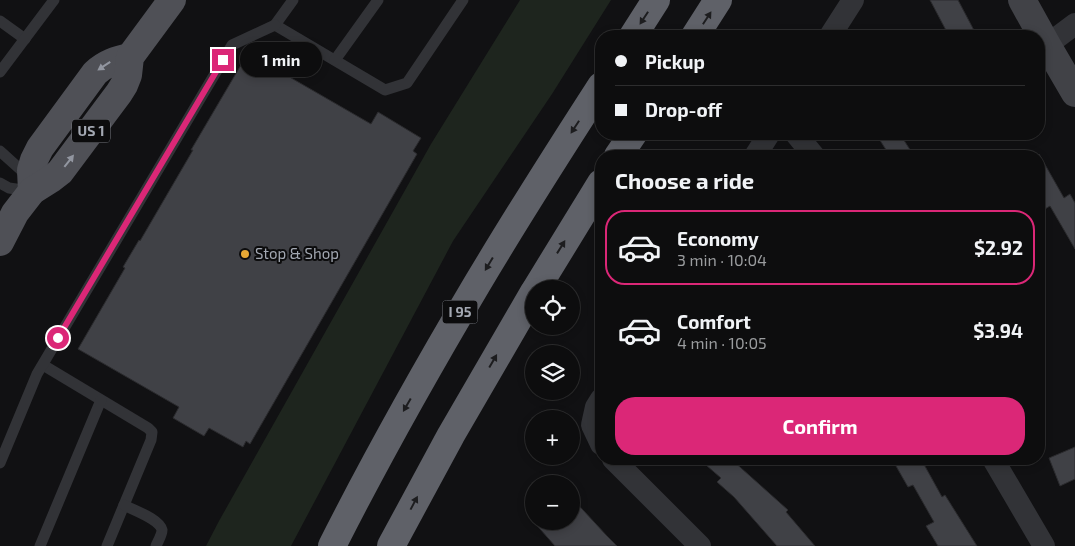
<!DOCTYPE html>
<html lang="en">
<head>
<meta charset="utf-8">
<style>
	body { margin:0; font-family:"Exo 2",sans-serif; background:#1b1b1c; color:#f1f3f6; height:100vh; display:flex; flex-direction:column; font-size:19px; white-space:nowrap }
	* { box-sizing:border-box; margin:0 }
	p { font-size:16px; color:#9a9c9e }
	.icon { flex:none; width:28px; height:28px; fill:none; stroke:currentColor; stroke-width:2; stroke-linecap:round; stroke-linejoin:round }
	.map { position:relative; flex:1; overflow:hidden }
	.drawer { position:absolute; left:595px; top:150px; width:450px; height:315px; display:flex; flex-direction:column; background:#0d0d0e; border-radius:20px; box-shadow:0 2px 8px #0003,0 0 0 1px #2d2d2e }
	.drawer>* { flex:none }
	.banner { position:absolute; left:595px; top:30px; width:450px; height:110px; border-radius:20px; box-shadow:0 2px 8px #0003,0 0 0 1px #2d2d2e; display:grid; align-content:center; height:110px; padding:0 20px; background:#0d0d0e }
	.controls { position:absolute; left:525px; top:280px; display:grid; gap:10px }
	.controls a { display:grid; place-items:center; width:55px; height:55px; border-radius:50%; background:#0d0d0e; box-shadow:0 2px 8px #0003,0 0 0 1px #2d2d2e; font-size:25px }
	.end { position:absolute; width:22px; height:22px; margin:-11px; border:6px solid #db2777; background:#fff; box-shadow:0 0 0 2px #fff }
	.from { border-radius:50% }
	.bubble { position:absolute; height:35px; border-radius:18px; background:#0d0d0e; box-shadow:0 2px 8px #0003,0 0 0 1px #2d2d2e; font-size:16px; font-weight:700; line-height:35px; text-align:center }
	.banner b { display:flex; align-items:center; gap:18px; height:48px; font-size:19px }
	.banner b+b { border-top:1px solid #2d2d2e }
	.banner i { width:12px; height:12px; background:#f1f3f6 }
	ul { padding:0; list-style:none }
	li { display:flex; align-items:center; gap:15px; height:75px; margin:0 10px 8px; padding:0 10px; border:2px solid transparent; border-radius:20px }
	li div { flex:1 }
	li b { display:block; font-size:19px }
	li em { font-style:normal; font-weight:700 }
	li.current { border-color:#db2777 }
	li>.icon { width:45px; height:45px; stroke-width:1.5 }
	h2 { padding:0 20px; font-size:22px; line-height:60px }
	.action { display:flex; gap:10px; margin-top:auto; padding:10px 20px }
	.action a { flex:1; height:58px; border-radius:20px; background:#db2777; color:#fff; font-size:20px; font-weight:700; line-height:58px; text-align:center }
	.map>svg:first-child { display:block }
	.green { fill:#1e251e }
	.building { fill:#404146; stroke:#2b2b2e }
	.lines { fill:none; stroke-linecap:round; stroke-linejoin:round }
	.lane { stroke:#323337; stroke-width:11 }
	.street { stroke:#323337; stroke-width:22 }
	.secondary { stroke:#414247; stroke-width:28 }
	.primary { stroke:#4f5056; stroke-width:28 }
	.highway { stroke:#5f6168; stroke-width:28 }
	.oneway { fill:#1d1d1f }
	.oneway2 { fill:#9296a0 }
	.route { stroke:#db2777; stroke-width:6 }
	.poi-dot { fill:#e7a835; stroke:#0c0c0d; stroke-width:2 }
	.labels { text-anchor:middle; stroke-width:4; stroke-linejoin:round; paint-order:stroke }
	.shield { fill:#0c0c0d; stroke:#767980; stroke-width:1 }
	.shield-label { font-size:14px; font-weight:bold; fill:#a3a8b2 }
	.poi-label { font-size:15px; fill:#a3a8b2; stroke:#0c0c0d; text-anchor:start }
</style>
</head>
<body>
<div class="map">
<svg width="1075" height="546" viewBox="0 0 1075 546">
	<rect width="100%" height="100%" fill="#111113"/>
	<path class="green" d="M 520,0 L 611,0 L 552,94 L 453,241 L 291,546 L 206,546 L 219,521 L 431,144 Z"/>
	<g class="building">
		<path d="M 930,0 L 958,0 L 977,36 L 949,36 Z"/>
		<path d="M 248,53 L 371,124 L 378,112 L 421,138 L 413,151 L 417,154 L 250,444 L 246,441 L 243,447 L 209,428 L 204,436 L 173,418 L 179,407 L 78,349 L 125,268 L 123,267 L 139,240 L 140,241 L 193,150 L 191,150 Z"/>
		<path d="M 876,134 L 900,134 L 914,156 L 890,156 Z"/>
		<path d="M 1039,154 L 1064,198 L 1070,194 L 1075,203 L 1075,249 L 1050,206 L 1045,209 L 1039,197 Z"/>
		<path d="M 1075,447 L 1075,479 L 1060,486 L 1049,458 Z"/>
		<path d="M 699,459 L 731,459 L 788,510 L 786,512 L 815,546 L 777,546 L 734,497 L 717,482 L 721,478 Z"/>
		<path d="M 892,459 L 921,459 L 942,497 L 945,495 L 977,546 L 938,546 L 926,526 L 934,522 L 913,485 L 908,487 Z"/>
		<path d="M 571,497 L 607,536 L 617,546 L 555,546 L 533,521 L 571,521 Z"/>
	</g>
	<g class="lines">
		<g class="lane">
			<path d="M 293,0 L 275,25 L 385,90 L 407,83 L 463,0"/>
			<path d="M 0,21 L 25,39"/>
			<path d="M 335,60 L 378,0"/>
			<path d="M 0,72 L 54,0"/>
			<path d="M 0,151 L 21,170 L 26,178"/>
			<path d="M 0,183 L 9,188 L 30,191"/>
			<path d="M 43,365 L 148,428 L 152,432 L 151,440 L 107,546"/>
			<path d="M 0,463 L 37,374 L 232,45 L 275,25"/>
			<path d="M 124,505 C 133,510 160,519 162,530 C 162,535 158,541 156,546"/>
			<path d="M 40,546 L 101,400"/>
		</g>
		<g class="street">
			<path d="M 830,36 L 853,0"/>
			<path d="M 1047,45 L 1075,24"/>
			<path d="M 796,134 L 814,156"/>
			<path d="M 755,156 L 769,134"/>
			<path d="M 601,399 L 596,407 L 592,425 L 601,444"/>
			<path d="M 613,459 L 700,546"/>
			<path d="M 993,459 L 1044,546"/>
		</g>
		<path class="secondary" d="M 1022,0 L 1047,45 L 1075,93"/>
		<g class="primary">
			<path d="M 32,191 L 31,170 L 34,160 L 40,148 L 95,73 C 106,63 116,60 130,57"/>
			<path d="M 0,242 L 15,213 L 32,191 L 51,179 L 60,172 L 119,93 L 124,85 L 128,75 L 130,57 L 172,0"/>
		</g>
		<g class="highway">
			<path d="M 633,36 L 656,0"/>
			<path d="M 695,36 L 718,0"/>
			<path d="M 618,156 L 633,134"/>
			<path d="M 536,289 L 601,183"/>
			<path d="M 332,546 C 377,457 426,370 477,284 C 517,217 559,151 601,86"/>
			<path d="M 391,546 L 451,435 L 534,292"/>
		</g>
	</g>
	<defs><path id="oneway-solid" d="M-6-.8H1V-3.2L6.5 0L1 3.2V.8H-6Z" transform="scale(1.25)"/></defs>
	<g class="oneway">
		<use href="#oneway-solid" transform="translate(644 18) rotate(123)"/>
		<use href="#oneway-solid" transform="translate(707 18) rotate(-57)"/>
		<use href="#oneway-solid" transform="translate(575 127) rotate(123)"/>
		<use href="#oneway-solid" transform="translate(561 247) rotate(-58)"/>
		<use href="#oneway-solid" transform="translate(489 264) rotate(121)"/>
		<use href="#oneway-solid" transform="translate(493 361) rotate(-60)"/>
		<use href="#oneway-solid" transform="translate(407 405) rotate(120)"/>
		<use href="#oneway-solid" transform="translate(414 503) rotate(-62)"/>
	</g>
	<g class="oneway2">
		<use href="#oneway-solid" transform="translate(104 66) rotate(146)"/>
		<use href="#oneway-solid" transform="translate(69 161) rotate(-52)"/>
	</g>
	<g class="lines">
		<path class="route" d="M 58,338 L 223,60"/>
	</g>
	<circle class="poi-dot" cx="245" cy="254" r="5"/>
	<g class="labels">
		<g class="shield">
			<rect x="72" y="119.5" width="38" height="23" rx="4"/>
			<rect x="442.5" y="300.5" width="35" height="23" rx="4"/>
		</g>
		<g class="shield-label">
			<text x="91" y="136">US 1</text>
			<text x="460" y="317">I 95</text>
		</g>
		<g class="poi-label">
			<text x="255" y="259">Stop &amp; Shop</text>
		</g>
	</g>
</svg>
<div class="controls">
<a><svg class="icon" aria-label="locate" viewBox="0 0 24 24"><circle cx="12" cy="12" r="6"/><path d="M12 2v4M12 18v4M2 12h4M18 12h4"/></svg></a>
<a><svg class="icon" aria-label="layers" viewBox="0 0 24 24"><path d="M12 4l9 5-9 5-9-5zM3 14l9 5 9-5"/></svg></a>
<a>+</a>
<a>−</a>
</div>
<i class="end from" style="left:58px;top:338px"></i>
<i class="end" style="left:223px;top:60px"></i>
<div class="bubble" style="left:240px;top:42px;width:82px">1 min</div>
<div class="banner">
<b><i class="from"></i>Pickup</b>
<b><i></i>Drop-off</b>
</div>
<section class="drawer">
<h2>Choose a ride</h2>
<ul>
<li class="current"><svg class="icon" aria-label="car" viewBox="0 0 24 24"><path d="M5 17H2v-5l4-1 3-4h7l3 4 3 1v5h-3M9 17h6M6 11h13"/><circle cx="7" cy="17" r="2"/><circle cx="17" cy="17" r="2"/></svg><div><b>Economy</b><p>3 min · 10:04</p></div><em>$2.92</em></li>
<li><svg class="icon" aria-label="car" viewBox="0 0 24 24"><path d="M5 17H2v-5l4-1 3-4h7l3 4 3 1v5h-3M9 17h6M6 11h13"/><circle cx="7" cy="17" r="2"/><circle cx="17" cy="17" r="2"/></svg><div><b>Comfort</b><p>4 min · 10:05</p></div><em>$3.94</em></li>
</ul>
<div class="action"><a>Confirm</a></div>
</section>
</div>
</body>
</html>
